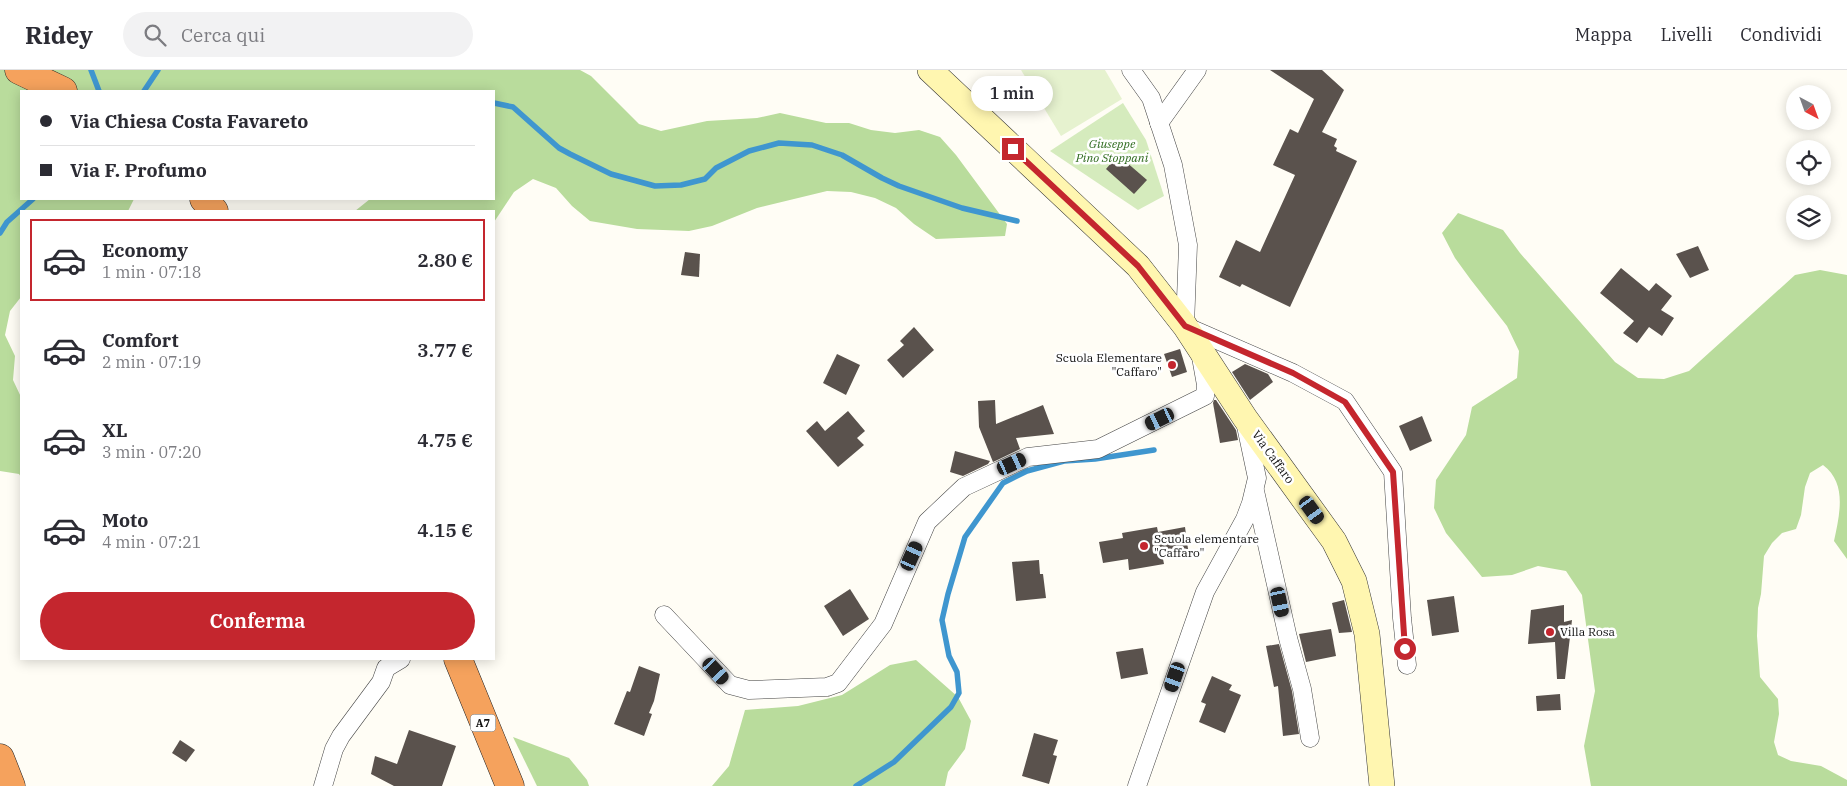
<!DOCTYPE html>
<html lang="it">
<head>
<meta charset="utf-8">
<style>
	body { margin:0; font-family:"IBM Plex Serif",serif; background:#f2f2f3; color:#2b2b33; height:100vh; display:flex; flex-direction:column; font-size:19px; white-space:nowrap }
	* { box-sizing:border-box; margin:0 }
	p { font-size:16px; color:#7c7c81 }
	.icon { flex:none; width:28px; height:28px; fill:none; stroke:currentColor; stroke-width:2; stroke-linecap:round; stroke-linejoin:round }
	.map { position:relative; flex:1; overflow:hidden }
	.side { position:absolute; left:20px; top:140px; width:475px; height:450px; display:flex; flex-direction:column; background:#fff; border-radius:0px; box-shadow:0 2px 12px #0003 }
	.side>* { flex:none }
	.hud { position:absolute; left:20px; top:20px; width:475px; height:110px; border-radius:0px; box-shadow:0 2px 12px #0003; display:grid; align-content:center; height:110px; padding:0 20px; background:#fff }
	.needle { width:32px; rotate:139deg }
	.tools { position:absolute; left:1786px; top:15px; display:grid; gap:10px }
	.tools a { display:grid; place-items:center; width:45px; height:45px; border-radius:50%; background:#fff; box-shadow:0 2px 12px #0003; font-size:25px }
	.end { position:absolute; width:22px; height:22px; margin:-11px; border:6px solid #c4262e; background:#fff; box-shadow:0 0 0 2px #fff }
	.from { border-radius:50% }
	.bubble { position:absolute; height:35px; border-radius:18px; background:#fff; box-shadow:0 2px 12px #0003; font-size:16px; font-weight:600; line-height:35px; text-align:center }
	.car { position:absolute; width:15px; height:30px; margin:-15px -8px; border-radius:6px; box-shadow:0 0 4px 1px #0007; background:linear-gradient(#222 24%,#8ab4d8 0 40%,#222 0 76%,#8ab4d8 0 86%,#222 0) }
	.hud b { display:flex; align-items:center; gap:18px; height:48px; font-size:19px }
	.hud b+b { border-top:1px solid #e1e1e2 }
	.hud i { width:12px; height:12px; background:#2b2b33 }
	ul { padding:9px 0 0; list-style:none }
	li { display:flex; align-items:center; gap:15px; height:82px; margin:0 10px 8px; padding:0 10px; border:2px solid transparent; border-radius:0px }
	li div { flex:1 }
	li b { display:block; font-size:19px }
	li em { font-style:normal; font-weight:600 }
	li.active { border-color:#c4262e }
	li>.icon { width:45px; height:45px; stroke-width:1.5 }
	.primary-button { display:flex; gap:10px; margin-top:auto; padding:10px 20px }
	.primary-button a { flex:1; height:58px; border-radius:30px; background:#c4262e; color:#fff; font-size:20px; font-weight:600; line-height:58px; text-align:center }
	header { display:flex; align-items:center; gap:30px; box-sizing:border-box; height:70px; padding:0 25px; background:#fff; border-bottom:1px solid #e1e1e2 }
	header strong { font-size:24px }
	nav { display:flex; gap:28px; margin-inline-start:auto; font-size:18px }
	.search { width:350px; height:45px; background:#f2f2f3; display:flex; align-items:center; gap:12px; box-sizing:border-box; padding:0 18px; border-radius:28px; color:#7c7c81; font-size:19px }
	.map>svg:first-child { display:block }
	.green { fill:#d5ebbd }
	.forest { fill:#b9dc9c }
	.pitch { fill:#e6f2cf }
	.lines { fill:none; stroke-linecap:round; stroke-linejoin:round }
	.stream { stroke:#3f96cf; stroke-width:5.5 }
	.building { fill:#5a524d }
	.street-casing { stroke:#444; stroke-width:19 }
	.secondary-casing { stroke:#333; stroke-width:26 }
	.highway-casing { stroke:#222; stroke-width:29 }
	.street { stroke:#fff; stroke-width:18 }
	.secondary { stroke:#fff6b0; stroke-width:25 }
	.highway { stroke:#f5a25d; stroke-width:28 }
	.route { stroke:#c4262e; stroke-width:6 }
	.poi-dot { fill:#c4262e; stroke:#fff; stroke-width:2 }
	.labels { text-anchor:middle; stroke-width:5; stroke-linejoin:round; paint-order:stroke }
	.shield { fill:#fff; stroke:#585858; stroke-width:1 }
	.shield-label { font-size:11px; font-weight:bold; fill:#111 }
	.park-label { font-size:12px; font-style:italic; fill:#2f6b1f; stroke:#fff }
	.poi-label { font-size:12px; fill:#111; stroke:#fff; text-anchor:start }
	.street-label { font-size:12px; fill:#111; stroke:#fff }
</style>
</head>
<body>
<header>
<strong>Ridey</strong>
<div class="search"><svg class="icon" aria-label="search" viewBox="0 0 24 24"><circle cx="10" cy="10" r="6"/><path d="M15 15l6 6"/></svg>Cerca qui</div>
<nav><a>Mappa</a><a>Livelli</a><a>Condividi</a></nav>
</header>
<div class="map">
<svg width="1847" height="716" viewBox="0 0 1847 716">
	<rect width="100%" height="100%" fill="#fffdf5"/>
	<path class="green" d="M 1123,33 L 1146,70 L 1164,126 L 1138,140 L 1050,81 Z"/>
	<g class="forest">
		<path d="M 0,0 L 580,0 L 591,6 L 639,54 L 661,61 L 707,51 L 757,48 L 780,43 L 826,53 L 849,53 L 871,60 L 895,63 L 919,60 L 940,67 L 956,85 L 1007,154 L 1005,166 L 936,169 L 914,154 L 896,138 L 875,128 L 851,122 L 827,121 L 757,138 L 712,156 L 689,161 L 637,159 L 590,151 L 572,136 L 556,118 L 533,109 L 514,122 L 494,152 L 494,141 L 355,141 L 370,129 L 494,129 L 494,21 L 21,21 L 21,129 L 134,129 L 128,141 L 21,141 L 21,227 L 10,241 L 5,265 L 15,286 L 13,310 L 21,327 L 21,407 L 19,404 L 0,401 Z"/>
		<path d="M 1458,143 L 1503,160 L 1520,183 L 1615,292 L 1638,308 L 1664,309 L 1689,301 L 1795,205 L 1820,200 L 1847,205 L 1847,489 L 1834,471 C 1840,443 1847,413 1823,395 L 1810,403 L 1805,417 L 1801,445 L 1796,459 L 1782,463 L 1772,473 L 1764,486 L 1761,524 L 1758,538 L 1757,566 L 1760,607 L 1778,629 L 1779,644 L 1774,672 L 1778,685 L 1791,691 L 1821,696 L 1847,710 L 1847,716 L 1591,716 L 1584,676 L 1595,621 L 1582,525 L 1566,501 L 1538,496 L 1512,505 L 1482,507 L 1446,463 L 1434,438 L 1436,410 L 1466,365 L 1472,337 L 1517,308 L 1519,281 L 1507,256 L 1471,210 L 1455,188 L 1442,163 Z"/>
		<path d="M 916,590 L 958,627 L 971,651 L 965,679 L 948,702 L 945,716 L 712,716 L 729,696 L 745,640 L 798,636 L 842,625 L 890,595 Z"/>
		<path d="M 513,667 L 569,688 L 587,710 L 589,716 L 537,716 Z"/>
	</g>
	<path class="pitch" d="M 1021,0 L 1105,0 L 1122,29 L 1061,66 Z"/>
	<g class="lines">
		<g class="stream">
			<path d="M 91,0 L 99,21"/>
			<path d="M 144,21 L 158,0"/>
			<path d="M 494,33 L 513,37 L 559,78 L 570,84 L 611,104 L 655,116 L 681,115 L 705,109 L 716,98 L 749,81 L 779,73 L 812,75 L 842,85 L 882,108 L 899,116 L 962,138 L 1017,151"/>
			<path d="M 0,163 L 7,152 L 33,129"/>
			<path d="M 856,716 L 894,692 L 951,637 L 959,623 L 957,602 L 949,586 L 942,550 L 948,524 L 965,467 L 1003,413 L 1027,401 L 1064,391 L 1095,389 L 1154,380"/>
		</g>
	</g>
	<g class="building">
		<path d="M 1270,0 L 1322,0 L 1344,20 L 1322,62 L 1337,69 L 1334,76 L 1337,78 L 1336,81 L 1357,91 L 1290,237 L 1242,214 L 1240,217 L 1219,207 L 1236,170 L 1260,182 L 1295,105 L 1273,95 L 1290,59 L 1298,63 L 1314,29 Z"/>
		<path d="M 1118,85 L 1147,110 L 1134,124 L 1106,99 Z"/>
		<path d="M 1698,176 L 1709,200 L 1690,208 L 1676,184 Z"/>
		<path d="M 685,182 L 700,184 L 699,207 L 681,205 Z"/>
		<path d="M 1621,198 L 1649,221 L 1656,213 L 1672,226 L 1661,240 L 1674,248 L 1662,266 L 1649,257 L 1637,273 L 1623,263 L 1634,251 L 1600,223 Z"/>
		<path d="M 914,257 L 934,280 L 903,308 L 887,290 L 904,275 L 900,271 Z"/>
		<path d="M 1180,279 L 1187,302 L 1172,307 L 1164,284 Z"/>
		<path d="M 837,284 L 860,295 L 846,325 L 823,313 Z"/>
		<path d="M 1245,294 L 1268,304 L 1273,312 L 1250,330 L 1232,302 Z"/>
		<path d="M 995,330 L 996,354 L 1043,335 L 1054,364 L 1016,368 L 1020,379 L 993,392 L 979,357 L 978,331 Z"/>
		<path d="M 1214,330 L 1216,330 L 1236,360 L 1238,370 L 1220,373 L 1213,333 Z"/>
		<path d="M 848,341 L 865,361 L 857,368 L 864,375 L 838,397 L 806,361 L 817,351 L 825,361 Z"/>
		<path d="M 1422,346 L 1432,371 L 1410,381 L 1399,356 Z"/>
		<path d="M 955,381 L 990,391 L 988,394 L 963,406 L 950,402 Z"/>
		<path d="M 1157,457 L 1158,462 L 1185,457 L 1188,479 L 1162,484 L 1164,494 L 1129,500 L 1128,489 L 1103,493 L 1099,472 L 1123,468 L 1122,463 Z"/>
		<path d="M 1039,490 L 1040,504 L 1043,504 L 1046,528 L 1016,531 L 1012,492 Z"/>
		<path d="M 850,519 L 869,549 L 843,566 L 824,536 Z"/>
		<path d="M 1454,526 L 1459,562 L 1432,566 L 1427,530 Z"/>
		<path d="M 1344,530 L 1352,562 L 1339,563 L 1332,533 Z"/>
		<path d="M 1564,535 L 1564,552 L 1572,550 L 1565,609 L 1557,609 L 1555,572 L 1528,574 L 1531,540 Z"/>
		<path d="M 1331,559 L 1336,586 L 1306,592 L 1299,564 Z"/>
		<path d="M 1279,574 L 1292,621 L 1299,664 L 1283,666 L 1278,616 L 1274,617 L 1266,576 Z"/>
		<path d="M 1143,578 L 1148,604 L 1121,609 L 1116,582 Z"/>
		<path d="M 639,596 L 660,604 L 654,631 L 649,643 L 652,644 L 644,666 L 614,654 L 627,621 L 630,622 Z"/>
		<path d="M 1212,606 L 1232,615 L 1229,620 L 1241,625 L 1225,663 L 1199,652 L 1206,634 L 1201,632 Z"/>
		<path d="M 1560,624 L 1561,640 L 1537,641 L 1536,626 Z"/>
		<path d="M 409,660 L 456,676 L 442,716 L 394,716 L 371,704 L 375,686 L 397,694 Z"/>
		<path d="M 1034,663 L 1058,670 L 1053,685 L 1057,686 L 1049,714 L 1022,706 Z"/>
		<path d="M 180,670 L 195,680 L 186,692 L 172,683 Z"/>
	</g>
	<g class="lines">
		<g class="street-casing">
			<g id="street">
				<path d="M 1131,0 L 1151,28 L 1173,95 L 1188,175 L 1185,256 L 1293,303 L 1345,331 L 1393,402 L 1402,548 L 1407,595"/>
				<path d="M 1159,53 L 1197,0"/>
				<path d="M 1255,421 L 1288,568 L 1302,619 L 1310,668"/>
				<path d="M 664,545 L 730,615 L 749,620 L 827,617 L 838,613 L 883,554 L 927,452 L 964,417 L 1028,387 L 1098,379 L 1205,326 L 1206,315 L 1201,287"/>
				<path d="M 323,716 L 334,679 L 341,666 L 381,612 L 386,598 L 401,589"/>
				<path d="M 1137,716 L 1205,522 L 1245,449 L 1251,433 L 1257,408 L 1246,356"/>
			</g>
		</g>
		<g class="secondary-casing">
			<path id="secondary" d="M 930,0 L 1138,196 L 1185,256 L 1245,348 L 1334,471 L 1354,511 L 1367,564 L 1382,716"/>
		</g>
		<g class="highway-casing">
			<g id="highway">
				<path d="M 19,0 L 63,21"/>
				<path d="M 204,129 L 214,141"/>
				<path d="M 458,589 L 510,716"/>
				<path d="M 0,688 L 11,716"/>
			</g>
		</g>
		<use href="#street" class="street"/>
		<use href="#secondary" class="secondary"/>
		<use href="#highway" class="highway"/>
	</g>
	<g class="lines">
		<path class="route" d="M 1013,79 L 1138,196 L 1185,256 L 1293,303 L 1345,332 L 1393,402 L 1405,579"/>
	</g>
	<g class="poi-dot">
		<circle cx="1172" cy="295" r="5"/>
		<circle cx="1144" cy="476" r="5"/>
		<circle cx="1550" cy="562" r="5"/>
	</g>
	<g class="labels">
		<rect class="shield" x="470.5" y="644.5" width="25" height="17" rx="4"/>
		<g class="shield-label">
			<text x="483" y="657">A7</text>
		</g>
		<g class="park-label">
			<text x="1112" y="78">Giuseppe<tspan x="1112" dy="14">Pino Stoppani</tspan></text>
		</g>
		<g class="poi-label">
			<text x="1162" y="292" text-anchor="end">Scuola Elementare<tspan x="1162" dy="14">"Caffaro"</tspan></text>
			<text x="1154" y="473">Scuola elementare<tspan x="1154" dy="14">"Caffaro"</tspan></text>
			<text x="1560" y="566">Villa Rosa</text>
		</g>
		<g class="street-label">
			<text transform="translate(1273 387) rotate(54)" y="4">Via Caffaro</text>
		</g>
	</g>
</svg>
<div class="tools">
<a><svg class="needle" viewBox="-14 -14 28 28"><path d="M0-13l5 13h-10z" fill="#e53935"/><path d="M0 13l5-13h-10z" fill="#7c7c81"/></svg></a>
<a><svg class="icon" aria-label="locate" viewBox="0 0 24 24"><circle cx="12" cy="12" r="6"/><path d="M12 2v4M12 18v4M2 12h4M18 12h4"/></svg></a>
<a><svg class="icon" aria-label="layers" viewBox="0 0 24 24"><path d="M12 4l9 5-9 5-9-5zM3 14l9 5 9-5"/></svg></a>
</div>
<i class="end from" style="left:1405px;top:579px"></i>
<i class="end" style="left:1013px;top:79px"></i>
<div class="bubble" style="left:971px;top:6px;width:82px">1 min</div>
<i class="car" style="left:1160px;top:349px;rotate:244deg"></i>
<i class="car" style="left:1012px;top:394px;rotate:65deg"></i>
<i class="car" style="left:1312px;top:440px;rotate:144deg"></i>
<i class="car" style="left:912px;top:486px;rotate:24deg"></i>
<i class="car" style="left:1280px;top:532px;rotate:168deg"></i>
<i class="car" style="left:716px;top:601px;rotate:137deg"></i>
<i class="car" style="left:1175px;top:607px;rotate:199deg"></i>
<div class="hud">
<b><i class="from"></i>Via Chiesa Costa Favareto</b>
<b><i></i>Via F. Profumo</b>
</div>
<section class="side">
<ul>
<li class="active"><svg class="icon" aria-label="car" viewBox="0 0 24 24"><path d="M5 17H2v-5l4-1 3-4h7l3 4 3 1v5h-3M9 17h6M6 11h13"/><circle cx="7" cy="17" r="2"/><circle cx="17" cy="17" r="2"/></svg><div><b>Economy</b><p>1 min · 07:18</p></div><em>2.80 €</em></li>
<li><svg class="icon" aria-label="car" viewBox="0 0 24 24"><path d="M5 17H2v-5l4-1 3-4h7l3 4 3 1v5h-3M9 17h6M6 11h13"/><circle cx="7" cy="17" r="2"/><circle cx="17" cy="17" r="2"/></svg><div><b>Comfort</b><p>2 min · 07:19</p></div><em>3.77 €</em></li>
<li><svg class="icon" aria-label="car" viewBox="0 0 24 24"><path d="M5 17H2v-5l4-1 3-4h7l3 4 3 1v5h-3M9 17h6M6 11h13"/><circle cx="7" cy="17" r="2"/><circle cx="17" cy="17" r="2"/></svg><div><b>XL</b><p>3 min · 07:20</p></div><em>4.75 €</em></li>
<li><svg class="icon" aria-label="car" viewBox="0 0 24 24"><path d="M5 17H2v-5l4-1 3-4h7l3 4 3 1v5h-3M9 17h6M6 11h13"/><circle cx="7" cy="17" r="2"/><circle cx="17" cy="17" r="2"/></svg><div><b>Moto</b><p>4 min · 07:21</p></div><em>4.15 €</em></li>
</ul>
<div class="primary-button"><a>Conferma</a></div>
</section>
</div>
</body>
</html>
